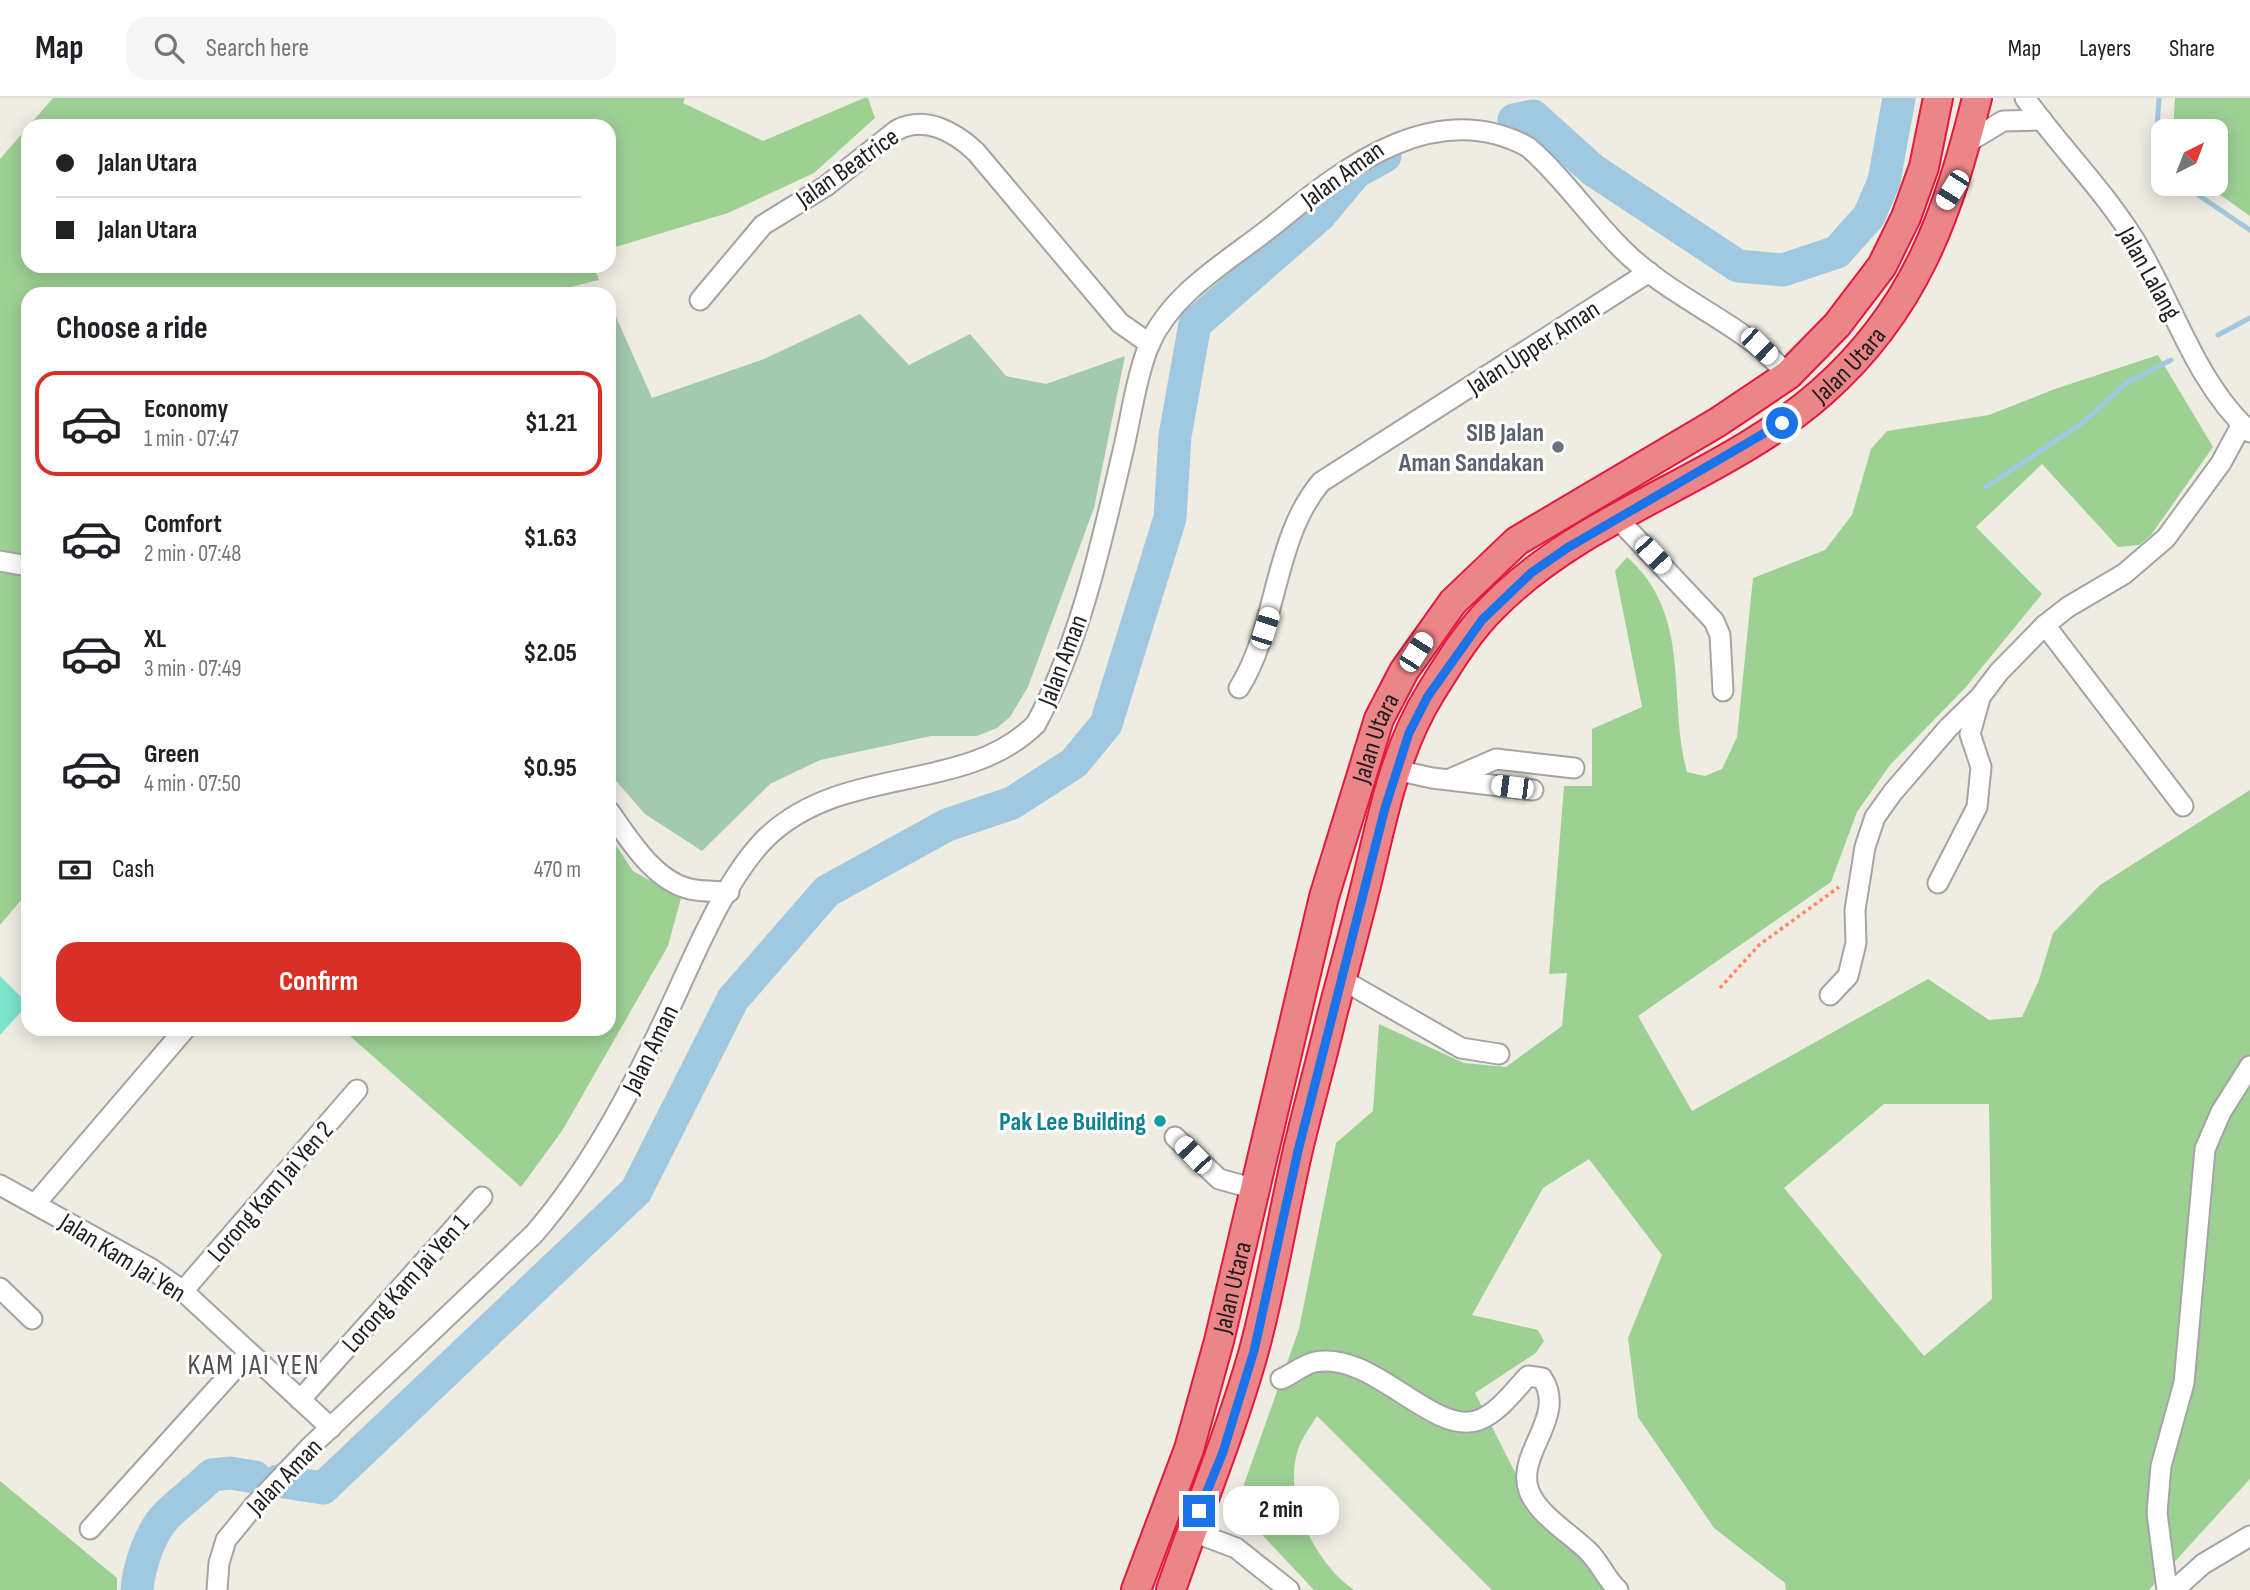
<!DOCTYPE html>
<html lang="en">
<head>
<meta charset="utf-8">
<style>
	body { margin:0; font-family:"Sofia Sans Condensed",sans-serif; background:#f6f6f6; color:#202124; height:100vh; display:flex; flex-direction:column; font-size:26px; white-space:nowrap }
	* { box-sizing:border-box; margin:0 }
	p { font-size:23px; color:#757577 }
	.icon { flex:none; width:38px; height:38px; fill:none; stroke:currentColor; stroke-width:2; stroke-linecap:round; stroke-linejoin:round }
	.map { position:relative; flex:1; overflow:hidden }
	.panel { position:absolute; left:21px; top:189px; width:595px; height:749px; display:flex; flex-direction:column; background:#fff; border-radius:21px; box-shadow:0 4px 18px #0003 }
	.panel>* { flex:none }
	.guide { position:absolute; left:21px; top:21px; width:595px; height:154px; border-radius:21px; box-shadow:0 4px 18px #0003; display:grid; align-content:center; height:154px; padding:0 35px; background:#fff }
	.needle { width:46px; rotate:42deg }
	.buttons { position:absolute; left:2151px; top:21px; display:grid; gap:14px }
	.buttons a { display:grid; place-items:center; width:77px; height:77px; border-radius:14px; background:#fff; box-shadow:0 4px 18px #0003; font-size:35px }
	.end { position:absolute; width:32px; height:32px; margin:-16px; border:9px solid #1a73e8; background:#fff; box-shadow:0 0 0 4px #fff }
	.from { border-radius:50% }
	.bubble { position:absolute; height:49px; border-radius:21px; background:#fff; box-shadow:0 4px 18px #0003; font-size:23px; font-weight:700; line-height:49px; text-align:center }
	.car { position:absolute; width:21px; height:42px; margin:-21px -10px; border-radius:9px; box-shadow:0 0 5px 2px #0007; background:linear-gradient(#fff 24%,#345 0 40%,#fff 0 76%,#345 0 86%,#fff 0) }
	.guide b { display:flex; align-items:center; gap:24px; height:66px; font-size:26px }
	.guide b+b { border-top:2px solid #e0e0e0 }
	.guide i { width:18px; height:18px; background:#202124 }
	ul { padding:0; list-style:none }
	li { display:flex; align-items:center; gap:21px; height:105px; margin:0 14px 10px; padding:0 21px; border:4px solid transparent; border-radius:21px }
	li div { flex:1 }
	li b { display:block; font-size:26px }
	li em { font-style:normal; font-weight:700 }
	li.on { border-color:#d93025 }
	li>.icon { width:63px; height:63px; stroke-width:1.5 }
	h2 { padding:0 35px; font-size:32px; line-height:84px }
	.pay { display:flex; align-items:center; gap:18px; height:77px; padding:0 35px; font-size:26px }
	.pay p { margin-inline-start:auto }
	.primary-button { display:flex; gap:14px; margin-top:auto; padding:14px 35px }
	.primary-button a { flex:1; height:80px; border-radius:21px; background:#d93025; color:#fff; font-size:28px; font-weight:700; line-height:80px; text-align:center }
	header { display:flex; align-items:center; gap:42px; box-sizing:border-box; height:98px; padding:0 35px; background:#fff; border-bottom:2px solid #e0e0e0 }
	header strong { font-size:33px }
	nav { display:flex; gap:38px; margin-inline-start:auto; font-size:24px }
	.search { width:490px; height:63px; background:#f6f6f6; display:flex; align-items:center; gap:18px; box-sizing:border-box; padding:0 24px; border-radius:21px; color:#757577; font-size:26px }
	.map>svg:first-child { display:block }
	.forest { fill:#9dd194; fill-rule:evenodd }
	.cemetery { fill:#a2caae }
	.pitch { fill:#7be4cb }
	.lines { fill:none; stroke-linecap:round; stroke-linejoin:round }
	.stream { stroke:#a0c8e0; stroke-width:5 }
	.river { stroke:#a0c8e0; stroke-width:33 }
	.minor-casing { stroke:#a4a4a4; stroke-width:23 }
	.highway-casing { stroke:#e41940; stroke-width:32 }
	.path { stroke:#ff8b64; stroke-width:3.5; stroke-dasharray:3.5 3.5; stroke-linecap:butt }
	.minor { stroke:#fff; stroke-width:19 }
	.highway { stroke:#ec8588; stroke-width:28 }
	.route { stroke:#1a73e8; stroke-width:9 }
	.worship-dot { fill:#6b7280; stroke:#fff; stroke-width:2.5 }
	.culture-dot { fill:#0f9aa8; stroke:#fff; stroke-width:2.5 }
	.labels { text-anchor:middle; stroke-width:6; stroke-linejoin:round; paint-order:stroke }
	.street-label { font-size:26px; fill:#1d1d1d; stroke:#fff }
	.worship-label { font-size:26px; font-weight:bold; fill:#5b616d; stroke:#fff; text-anchor:end }
	.culture-label { font-size:26px; font-weight:bold; fill:#0d838f; stroke:#fff; text-anchor:end }
	.neighbourhood-label { font-size:28px; letter-spacing:2px; fill:#505050; stroke:#fff }
</style>
</head>
<body>
<header>
<strong>Map</strong>
<div class="search"><svg class="icon" aria-label="search" viewBox="0 0 24 24"><circle cx="10" cy="10" r="6"/><path d="M15 15l6 6"/></svg>Search here</div>
<nav><a>Map</a><a>Layers</a><a>Share</a></nav>
</header>
<div class="map">
<svg width="2250" height="1492" viewBox="0 0 2250 1492">
	<rect width="100%" height="100%" fill="#efede2"/>
	<g class="forest">
		<path d="M 53,0 L 685,0 L 683,5 L 763,43 L 864,0 L 868,0 L 875,20 L 814,75 L 728,115 L 609,151 L 609,28 L 28,28 L 28,168 L 594,168 L 599,182 L 542,196 L 28,196 L 28,794 L 0,827 L 0,61 Z"/>
		<path d="M 2175,0 L 2250,0 L 2250,118 L 2205,86 L 2216,86 L 2216,33 L 2173,33 Z"/>
		<path d="M 2158,257 L 2213,349 L 2151,437 L 2139,447 L 2118,449 L 2042,366 L 1976,429 L 2042,496 L 1965,590 L 1890,667 L 1857,714 L 1831,784 L 1638,918 L 1692,1013 L 1928,881 L 1989,922 L 2022,919 L 2039,882 L 2053,835 L 2100,787 L 2250,692 L 2250,1381 L 2149,1492 L 1786,1492 L 1785,1485 L 1714,1430 L 1638,1319 L 1628,1240 L 1662,1157 L 1589,1061 L 1543,1090 L 1472,1217 L 1538,1232 L 1544,1243 L 1536,1255 L 1475,1295 L 1538,1420 L 1579,1459 L 1604,1492 L 1492,1492 L 1317,1318 C 1311,1328 1301,1341 1298,1352 C 1282,1399 1315,1465 1354,1492 L 1314,1492 L 1236,1409 L 1299,1231 L 1336,1045 L 1373,1013 L 1379,926 L 1464,965 L 1506,969 L 1562,928 L 1567,875 L 1549,876 L 1564,688 L 1592,688 L 1592,631 L 1642,609 L 1615,473 L 1627,459 C 1693,517 1667,599 1687,674 L 1705,678 L 1722,671 L 1737,639 L 1753,480 L 1825,452 L 1852,417 L 1871,351 L 1887,333 L 1989,317 L 2055,291 ZM 1884,1006 L 1989,1006 L 1992,1201 L 1924,1258 L 1784,1090 Z"/>
		<path d="M 609,737 L 633,773 L 681,800 L 668,848 L 562,1033 L 521,1089 L 342,931 L 609,931 Z"/>
		<path d="M 0,1383 L 117,1480 L 117,1492 L 0,1492 Z"/>
	</g>
	<path class="cemetery" d="M 609,203 L 652,300 L 764,261 L 860,216 L 909,267 L 970,236 L 1006,278 L 1046,286 L 1125,258 L 1094,410 L 1028,589 L 1010,619 L 997,630 L 977,638 L 931,638 L 820,662 L 770,686 L 702,753 L 645,716 L 609,675 Z"/>
	<path class="pitch" d="M 0,878 L 28,906 L 0,937 Z"/>
	<g class="lines">
		<g class="stream">
			<path d="M 2159,0 L 2156,45 L 2163,58"/>
			<path d="M 2182,86 L 2250,132"/>
			<path d="M 2218,237 L 2250,220"/>
			<path d="M 1986,389 L 2085,323 L 2126,285 L 2171,262"/>
		</g>
		<g class="river">
			<path d="M 1514,22 L 1533,18 L 1593,72 L 1738,168 L 1783,172 L 1837,154 L 1869,118 L 1884,83 L 1899,0"/>
			<path d="M 278,1383 L 323,1390 L 636,1093 L 733,901 L 827,793 L 947,727 L 1012,705 L 1074,665 L 1106,626 L 1170,420 L 1175,338 L 1195,226 L 1320,117 L 1356,74 L 1385,58"/>
			<path d="M 137,1492 C 139,1468 150,1434 167,1417 C 181,1403 198,1391 212,1377 L 230,1375 L 255,1379"/>
		</g>
		<g class="minor-casing">
			<g id="minor">
				<path d="M 2025,0 C 2060,49 2104,92 2135,143 C 2173,205 2195,284 2250,334"/>
				<path d="M 1965,46 L 2003,23 L 2042,22"/>
				<path d="M 700,202 L 763,127 L 826,88 L 897,32 C 925,17 955,34 976,54 L 1120,225 L 1150,246"/>
				<path d="M 1618,421 L 1714,523 L 1720,537 L 1723,593"/>
				<path d="M 0,463 L 28,468"/>
				<path d="M 2045,527 L 2183,708"/>
				<path d="M 1239,590 C 1278,528 1273,441 1321,384 L 1649,174"/>
				<path d="M 1396,672 L 1432,680 L 1533,692"/>
				<path d="M 1450,681 L 1496,661 L 1574,670"/>
				<path d="M 609,713 C 629,741 654,783 690,791 C 702,794 717,793 729,794"/>
				<path d="M 1938,785 L 1977,709 L 1981,669 L 1970,636 L 1980,600"/>
				<path d="M 1341,881 L 1461,950 L 1499,956"/>
				<path d="M 1830,897 L 1848,878 L 1856,845 L 1855,812 L 1865,749 L 1875,719 L 1893,694 L 1949,629 L 1980,599 L 1999,574 L 2045,527 L 2068,509 L 2124,476 L 2166,440 L 2221,365 L 2242,326"/>
				<path d="M 1175,1039 L 1219,1081 L 1255,1091"/>
				<path d="M 0,1087 L 150,1170 L 183,1193 L 331,1330"/>
				<path d="M 36,1105 L 185,931"/>
				<path d="M 0,1190 L 32,1221"/>
				<path d="M 183,1193 L 357,992"/>
				<path d="M 1281,1281 C 1291,1277 1304,1266 1315,1264 C 1373,1252 1433,1339 1479,1322 C 1499,1314 1514,1293 1528,1278 L 1542,1280 C 1568,1319 1515,1355 1529,1393 C 1538,1417 1571,1436 1589,1454 C 1600,1465 1606,1481 1618,1492"/>
				<path d="M 300,1302 L 482,1099"/>
				<path d="M 90,1431 L 248,1256"/>
				<path d="M 1191,1433 L 1236,1450 L 1289,1492"/>
				<path d="M 217,1492 L 219,1465 L 226,1442 L 253,1409 L 310,1349 L 534,1136 C 591,1070 631,993 668,914 C 693,861 725,780 767,739 C 845,665 965,697 1036,626 C 1081,541 1101,446 1123,353 C 1131,319 1136,280 1149,247 C 1173,191 1236,159 1280,122 C 1349,65 1439,0 1528,49 C 1563,79 1590,120 1623,152 C 1662,191 1714,214 1757,247 C 1768,256 1778,267 1788,277"/>
				<path d="M 2167,1492 L 2157,1415 L 2161,1368 L 2184,1285 L 2205,1051 L 2221,1014 L 2250,968"/>
				<path d="M 2174,1492 L 2203,1466 L 2250,1438"/>
			</g>
		</g>
		<g class="highway-casing">
			<g id="highway">
				<path id="s1" d="M 1136,1492 L 1189,1351 L 1219,1243 L 1324,799 L 1379,621 L 1404,573 L 1453,504 L 1517,443 L 1718,324 L 1788,277 L 1837,227 L 1882,168 L 1906,119 L 1924,69 L 1938,0"/>
				<path id="s2" d="M 1171,1492 C 1198,1413 1230,1337 1253,1256 C 1271,1191 1282,1122 1297,1056 C 1308,1009 1321,964 1332,917 C 1344,871 1357,825 1368,779 C 1383,716 1396,650 1431,594 C 1449,565 1469,532 1494,508 C 1587,414 1724,381 1822,294 C 1915,212 1948,117 1977,0"/>
			</g>
		</g>
		<path class="path" d="M 1720,890 L 1759,847 L 1839,789"/>
		<use href="#minor" class="minor"/>
		<use href="#highway" class="highway"/>
	</g>
	<g class="lines">
		<path class="route" d="M 1199,1413 L 1223,1354 L 1254,1253 L 1298,1053 L 1385,710 L 1409,635 L 1428,598 L 1482,522 L 1531,475 L 1567,450 L 1782,325"/>
	</g>
	<circle class="worship-dot" cx="1558" cy="349" r="7"/>
	<circle class="culture-dot" cx="1160" cy="1023" r="7"/>
	<g class="labels">
		<g class="street-label">
			<text transform="translate(847 69) rotate(-35)" y="9">Jalan Beatrice</text>
			<text transform="translate(1342 76) rotate(-36)" y="9">Jalan Aman</text>
			<text transform="translate(2150 175) rotate(61)" y="9">Jalan Lalang</text>
			<text transform="translate(1533 249) rotate(-33)" y="9">Jalan Upper Aman</text>
			<text dy="9" stroke="none"><textPath href="#s2" startOffset="1475">Jalan Utara</textPath></text>
			<text transform="translate(1062 562) rotate(-69)" y="9">Jalan Aman</text>
			<text dy="9" stroke="none"><textPath href="#s1" startOffset="886">Jalan Utara</textPath></text>
			<text transform="translate(650 951) rotate(-64)" y="9">Jalan Aman</text>
			<text transform="translate(270 1093) rotate(-49)" y="9">Lorong Kam Jai Yen 2</text>
			<text transform="translate(123 1159) rotate(32)" y="9">Jalan Kam Jai Yen</text>
			<text transform="translate(405 1185) rotate(-48)" y="9">Lorong Kam Jai Yen 1</text>
			<text dy="9" stroke="none"><textPath href="#s1" startOffset="318">Jalan Utara</textPath></text>
			<text transform="translate(284 1378) rotate(-46)" y="9">Jalan Aman</text>
		</g>
		<g class="worship-label">
			<text x="1544" y="343">SIB Jalan<tspan x="1544" dy="30">Aman Sandakan</tspan></text>
		</g>
		<g class="culture-label">
			<text x="1146" y="1032">Pak Lee Building</text>
		</g>
		<g class="neighbourhood-label">
			<text x="254" y="1276">KAM JAI YEN</text>
		</g>
	</g>
</svg>
<div class="buttons">
<a><svg class="needle" viewBox="-14 -14 28 28"><path d="M0-13l5 13h-10z" fill="#e53935"/><path d="M0 13l5-13h-10z" fill="#757577"/></svg></a>
</div>
<i class="end from" style="left:1782px;top:325px"></i>
<i class="end" style="left:1199px;top:1413px"></i>
<div class="bubble" style="left:1223px;top:1388px;width:116px">2 min</div>
<i class="car" style="left:1952px;top:92px;rotate:212deg"></i>
<i class="car" style="left:1759px;top:248px;rotate:134deg"></i>
<i class="car" style="left:1653px;top:457px;rotate:137deg"></i>
<i class="car" style="left:1265px;top:530px;rotate:18deg"></i>
<i class="car" style="left:1416px;top:554px;rotate:33deg"></i>
<i class="car" style="left:1512px;top:689px;rotate:277deg"></i>
<i class="car" style="left:1193px;top:1057px;rotate:316deg"></i>
<div class="guide">
<b><i class="from"></i>Jalan Utara</b>
<b><i></i>Jalan Utara</b>
</div>
<section class="panel">
<h2>Choose a ride</h2>
<ul>
<li class="on"><svg class="icon" aria-label="car" viewBox="0 0 24 24"><path d="M5 17H2v-5l4-1 3-4h7l3 4 3 1v5h-3M9 17h6M6 11h13"/><circle cx="7" cy="17" r="2"/><circle cx="17" cy="17" r="2"/></svg><div><b>Economy</b><p>1 min · 07:47</p></div><em>$1.21</em></li>
<li><svg class="icon" aria-label="car" viewBox="0 0 24 24"><path d="M5 17H2v-5l4-1 3-4h7l3 4 3 1v5h-3M9 17h6M6 11h13"/><circle cx="7" cy="17" r="2"/><circle cx="17" cy="17" r="2"/></svg><div><b>Comfort</b><p>2 min · 07:48</p></div><em>$1.63</em></li>
<li><svg class="icon" aria-label="car" viewBox="0 0 24 24"><path d="M5 17H2v-5l4-1 3-4h7l3 4 3 1v5h-3M9 17h6M6 11h13"/><circle cx="7" cy="17" r="2"/><circle cx="17" cy="17" r="2"/></svg><div><b>XL</b><p>3 min · 07:49</p></div><em>$2.05</em></li>
<li><svg class="icon" aria-label="car" viewBox="0 0 24 24"><path d="M5 17H2v-5l4-1 3-4h7l3 4 3 1v5h-3M9 17h6M6 11h13"/><circle cx="7" cy="17" r="2"/><circle cx="17" cy="17" r="2"/></svg><div><b>Green</b><p>4 min · 07:50</p></div><em>$0.95</em></li>
</ul>
<div class="pay"><svg class="icon" aria-label="cash" viewBox="0 0 24 24"><path d="M3 7h18v10H3z"/><circle cx="12" cy="12" r="2"/></svg>Cash<p>470 m</p></div>
<div class="primary-button"><a>Confirm</a></div>
</section>
</div>
</body>
</html>
